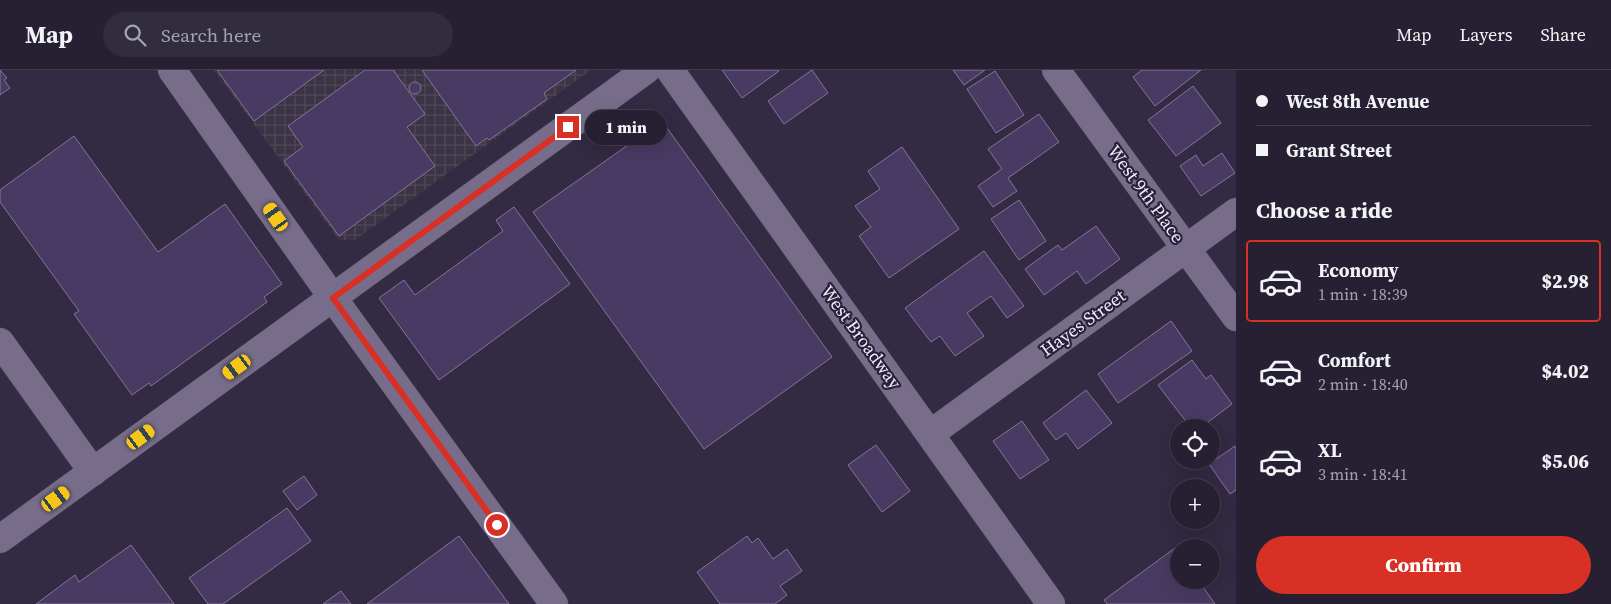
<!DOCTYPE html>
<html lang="en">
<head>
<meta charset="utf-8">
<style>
	body { margin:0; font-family:"Source Serif 4",serif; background:#322d3e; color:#f1f3f6; height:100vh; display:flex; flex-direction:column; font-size:19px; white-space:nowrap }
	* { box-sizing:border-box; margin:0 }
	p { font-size:16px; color:#a4a3ac }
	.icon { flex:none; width:28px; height:28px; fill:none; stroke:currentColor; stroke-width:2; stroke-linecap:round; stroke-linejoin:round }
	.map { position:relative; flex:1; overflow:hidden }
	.side { display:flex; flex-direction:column; background:#262032; width:375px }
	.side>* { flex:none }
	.guide { display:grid; align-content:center; height:110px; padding:0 20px; background:#262032 }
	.buttons { position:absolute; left:1170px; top:349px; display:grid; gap:10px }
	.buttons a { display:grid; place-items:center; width:50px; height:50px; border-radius:50%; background:#262032; box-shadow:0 5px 20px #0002,0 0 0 1px #423e4d; font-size:25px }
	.end { position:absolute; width:22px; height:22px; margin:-11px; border:6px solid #d93025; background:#fff; box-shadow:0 0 0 2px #fff }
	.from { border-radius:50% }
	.bubble { position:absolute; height:35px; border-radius:18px; background:#262032; box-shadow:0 5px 20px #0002,0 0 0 1px #423e4d; font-size:16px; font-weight:800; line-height:35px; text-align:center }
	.car { position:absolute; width:15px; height:30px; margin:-15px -8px; border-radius:6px; box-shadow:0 0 4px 1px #0007; background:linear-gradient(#f5c518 24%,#345 0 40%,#f5c518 0 76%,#345 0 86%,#f5c518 0) }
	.guide b { display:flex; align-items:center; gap:18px; height:48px; font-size:19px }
	.guide b+b { border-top:1px solid #423e4d }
	.guide i { width:12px; height:12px; background:#f1f3f6 }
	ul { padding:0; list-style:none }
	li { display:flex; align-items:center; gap:15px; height:82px; margin:0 10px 8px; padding:0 10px; border:2px solid transparent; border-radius:5px }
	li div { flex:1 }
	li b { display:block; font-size:19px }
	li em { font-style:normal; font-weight:800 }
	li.on { border-color:#d93025 }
	li>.icon { width:45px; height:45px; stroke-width:1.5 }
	h2 { padding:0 20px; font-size:22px; line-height:60px }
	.cta { display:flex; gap:10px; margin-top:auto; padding:10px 20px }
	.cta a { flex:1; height:58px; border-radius:30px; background:#d93025; color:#fff; font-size:20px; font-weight:800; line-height:58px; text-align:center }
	header { display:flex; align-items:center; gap:30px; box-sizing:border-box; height:70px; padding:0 25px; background:#262032; border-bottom:1px solid #423e4d }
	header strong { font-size:24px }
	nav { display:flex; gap:28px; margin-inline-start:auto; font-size:18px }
	.search { width:350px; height:45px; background:#322d3e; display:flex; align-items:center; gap:12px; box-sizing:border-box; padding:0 18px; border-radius:28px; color:#a4a3ac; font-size:19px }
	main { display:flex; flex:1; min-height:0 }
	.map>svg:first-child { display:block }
	.industrial { fill:url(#industrial-grid) }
	.building { fill:#493a63; stroke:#817895 }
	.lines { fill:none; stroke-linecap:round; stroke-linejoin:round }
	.minor-casing { stroke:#4e465c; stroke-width:29 }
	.minor { stroke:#776d8a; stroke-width:28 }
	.route { stroke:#d93025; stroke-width:6 }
	.labels { text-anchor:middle; stroke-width:4.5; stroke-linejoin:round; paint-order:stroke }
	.street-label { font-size:18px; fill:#f0ebfc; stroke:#292139 }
</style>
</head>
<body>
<header>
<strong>Map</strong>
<div class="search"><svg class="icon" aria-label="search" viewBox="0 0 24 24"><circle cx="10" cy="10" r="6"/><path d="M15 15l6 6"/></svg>Search here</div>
<nav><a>Map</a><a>Layers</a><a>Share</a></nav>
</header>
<main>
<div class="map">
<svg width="1236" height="534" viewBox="0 0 1236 534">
	<defs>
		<pattern id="industrial-grid" width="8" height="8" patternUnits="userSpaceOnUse" patternTransform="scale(1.25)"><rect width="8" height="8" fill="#3b3444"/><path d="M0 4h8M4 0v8" fill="none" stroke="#4e4857"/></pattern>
	</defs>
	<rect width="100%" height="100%" fill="#332a43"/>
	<path class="industrial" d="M 214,0 L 591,0 L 355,170 L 339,170 Z"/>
	<g class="building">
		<path d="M 0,0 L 7,8 L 4,10 L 10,18 L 0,25 Z"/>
		<path d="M 217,0 L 324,0 L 254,51 Z"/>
		<path d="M 365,0 L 393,0 L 425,44 L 407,57 L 435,96 L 339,166 L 284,91 L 303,77 L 288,56 Z"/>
		<path d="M 422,0 L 576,0 L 544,23 L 547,29 L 489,70 L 487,68 L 476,76 Z"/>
		<path d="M 722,0 L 778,0 L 779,1 L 742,28 Z"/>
		<path d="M 812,0 L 828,23 L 784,54 L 768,31 Z"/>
		<path d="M 953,0 L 985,0 L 964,15 Z"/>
		<path d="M 1142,0 L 1201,0 L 1155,36 L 1133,7 Z"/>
		<path d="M 995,1 L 1024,45 L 996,63 L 967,19 Z"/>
		<circle cx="415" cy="18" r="6"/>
		<path d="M 1193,16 L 1221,53 L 1176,86 L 1148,50 Z"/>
		<path d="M 1039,44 L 1059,72 L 1008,108 L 1017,121 L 993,137 L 978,116 L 1002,99 L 988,79 Z"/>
		<path d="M 662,51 L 832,287 L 704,379 L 533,142 Z"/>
		<path d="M 74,66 L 158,182 L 225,134 L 282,214 L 264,227 L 267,232 L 151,316 L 149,313 L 132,325 L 74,244 L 79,241 L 0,132 L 0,120 Z"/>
		<path d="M 902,77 L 959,159 L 889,208 L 859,166 L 871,157 L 855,136 L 880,119 L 868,101 Z"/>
		<path d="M 1222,83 L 1235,103 L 1201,126 L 1180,96 L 1196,85 L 1203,96 Z"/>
		<path d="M 1019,130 L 1046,171 L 1019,190 L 991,149 Z"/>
		<path d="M 514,137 L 570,214 L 439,310 L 379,228 L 404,210 L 415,225 L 503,161 L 496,150 Z"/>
		<path d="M 1096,156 L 1120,189 L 1086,214 L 1077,201 L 1044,225 L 1025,199 L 1058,175 L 1062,180 Z"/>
		<path d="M 984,181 L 1024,236 L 1007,248 L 991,226 L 967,243 L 984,266 L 955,286 L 940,266 L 931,272 L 905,238 Z"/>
		<path d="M 1171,251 L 1192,281 L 1118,333 L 1098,304 Z"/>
		<path d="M 1192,290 L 1206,309 L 1211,305 L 1232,334 L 1200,358 L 1191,358 L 1158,315 Z"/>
		<path d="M 1086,320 L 1112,353 L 1078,379 L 1066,363 L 1056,370 L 1043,353 Z"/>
		<path d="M 1022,351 L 1049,390 L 1020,409 L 993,371 Z"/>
		<path d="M 876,375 L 910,421 L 882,442 L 848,395 Z"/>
		<path d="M 1235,376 L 1236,378 L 1236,420 L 1230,424 L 1209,394 Z"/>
		<path d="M 304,406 L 317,425 L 297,440 L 283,421 Z"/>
		<path d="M 287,438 L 311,471 L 223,534 L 208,534 L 189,508 Z"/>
		<path d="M 459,466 L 509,534 L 367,534 Z"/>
		<path d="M 747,466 L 752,473 L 758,468 L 773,489 L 787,479 L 802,501 L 780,516 L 787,525 L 775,534 L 720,534 L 697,502 Z"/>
		<path d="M 131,475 L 174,534 L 36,534 L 75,505 L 79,512 Z"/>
		<path d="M 1175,478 L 1179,484 L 1179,510 L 1198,510 L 1215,534 L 1107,534 L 1104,530 Z"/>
		<path d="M 341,521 L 351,534 L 323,534 Z"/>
	</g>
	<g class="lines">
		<g class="minor-casing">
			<g id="minor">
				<path d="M 172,0 L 333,228 L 554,534"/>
				<path d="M 670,0 L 1051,534"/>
				<path d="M 1056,0 L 1236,247"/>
				<path d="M 0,272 L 93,402"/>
				<path d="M 930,364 L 1236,142"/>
				<path d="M 0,469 L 646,0"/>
			</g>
		</g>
		<use href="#minor" class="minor"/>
	</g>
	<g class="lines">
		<path class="route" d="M 497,455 L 333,228 L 568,57"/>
	</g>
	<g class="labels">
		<g class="street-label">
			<text transform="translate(1146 124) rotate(54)" y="6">West 9th Place</text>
			<text transform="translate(1083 253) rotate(-36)" y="6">Hayes Street</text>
			<text transform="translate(861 267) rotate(54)" y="6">West Broadway</text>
		</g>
	</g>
</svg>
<div class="buttons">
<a><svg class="icon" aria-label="locate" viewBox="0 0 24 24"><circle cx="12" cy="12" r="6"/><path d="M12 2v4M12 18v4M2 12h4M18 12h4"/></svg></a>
<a>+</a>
<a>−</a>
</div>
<i class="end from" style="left:497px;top:455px"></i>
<i class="end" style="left:568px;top:57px"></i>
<div class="bubble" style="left:585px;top:40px;width:82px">1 min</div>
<i class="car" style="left:276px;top:147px;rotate:325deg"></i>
<i class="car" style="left:237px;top:297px;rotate:234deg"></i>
<i class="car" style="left:141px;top:367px;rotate:54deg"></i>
<i class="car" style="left:56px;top:429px;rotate:54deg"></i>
</div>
<section class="side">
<div class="guide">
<b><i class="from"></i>West 8th Avenue</b>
<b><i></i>Grant Street</b>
</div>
<h2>Choose a ride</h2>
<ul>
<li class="on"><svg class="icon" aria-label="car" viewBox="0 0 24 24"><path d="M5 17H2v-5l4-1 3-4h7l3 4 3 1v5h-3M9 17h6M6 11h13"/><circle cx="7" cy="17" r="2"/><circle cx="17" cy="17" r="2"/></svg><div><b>Economy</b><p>1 min · 18:39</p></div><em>$2.98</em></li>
<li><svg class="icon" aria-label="car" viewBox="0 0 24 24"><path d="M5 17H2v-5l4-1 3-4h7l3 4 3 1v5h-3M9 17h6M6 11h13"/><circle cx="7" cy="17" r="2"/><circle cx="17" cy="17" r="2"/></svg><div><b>Comfort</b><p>2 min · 18:40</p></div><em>$4.02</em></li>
<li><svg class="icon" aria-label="car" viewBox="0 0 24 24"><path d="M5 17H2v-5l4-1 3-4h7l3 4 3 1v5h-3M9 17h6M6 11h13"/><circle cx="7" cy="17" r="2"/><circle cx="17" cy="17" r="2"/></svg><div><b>XL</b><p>3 min · 18:41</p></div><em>$5.06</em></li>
</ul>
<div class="cta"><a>Confirm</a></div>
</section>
</main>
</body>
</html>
